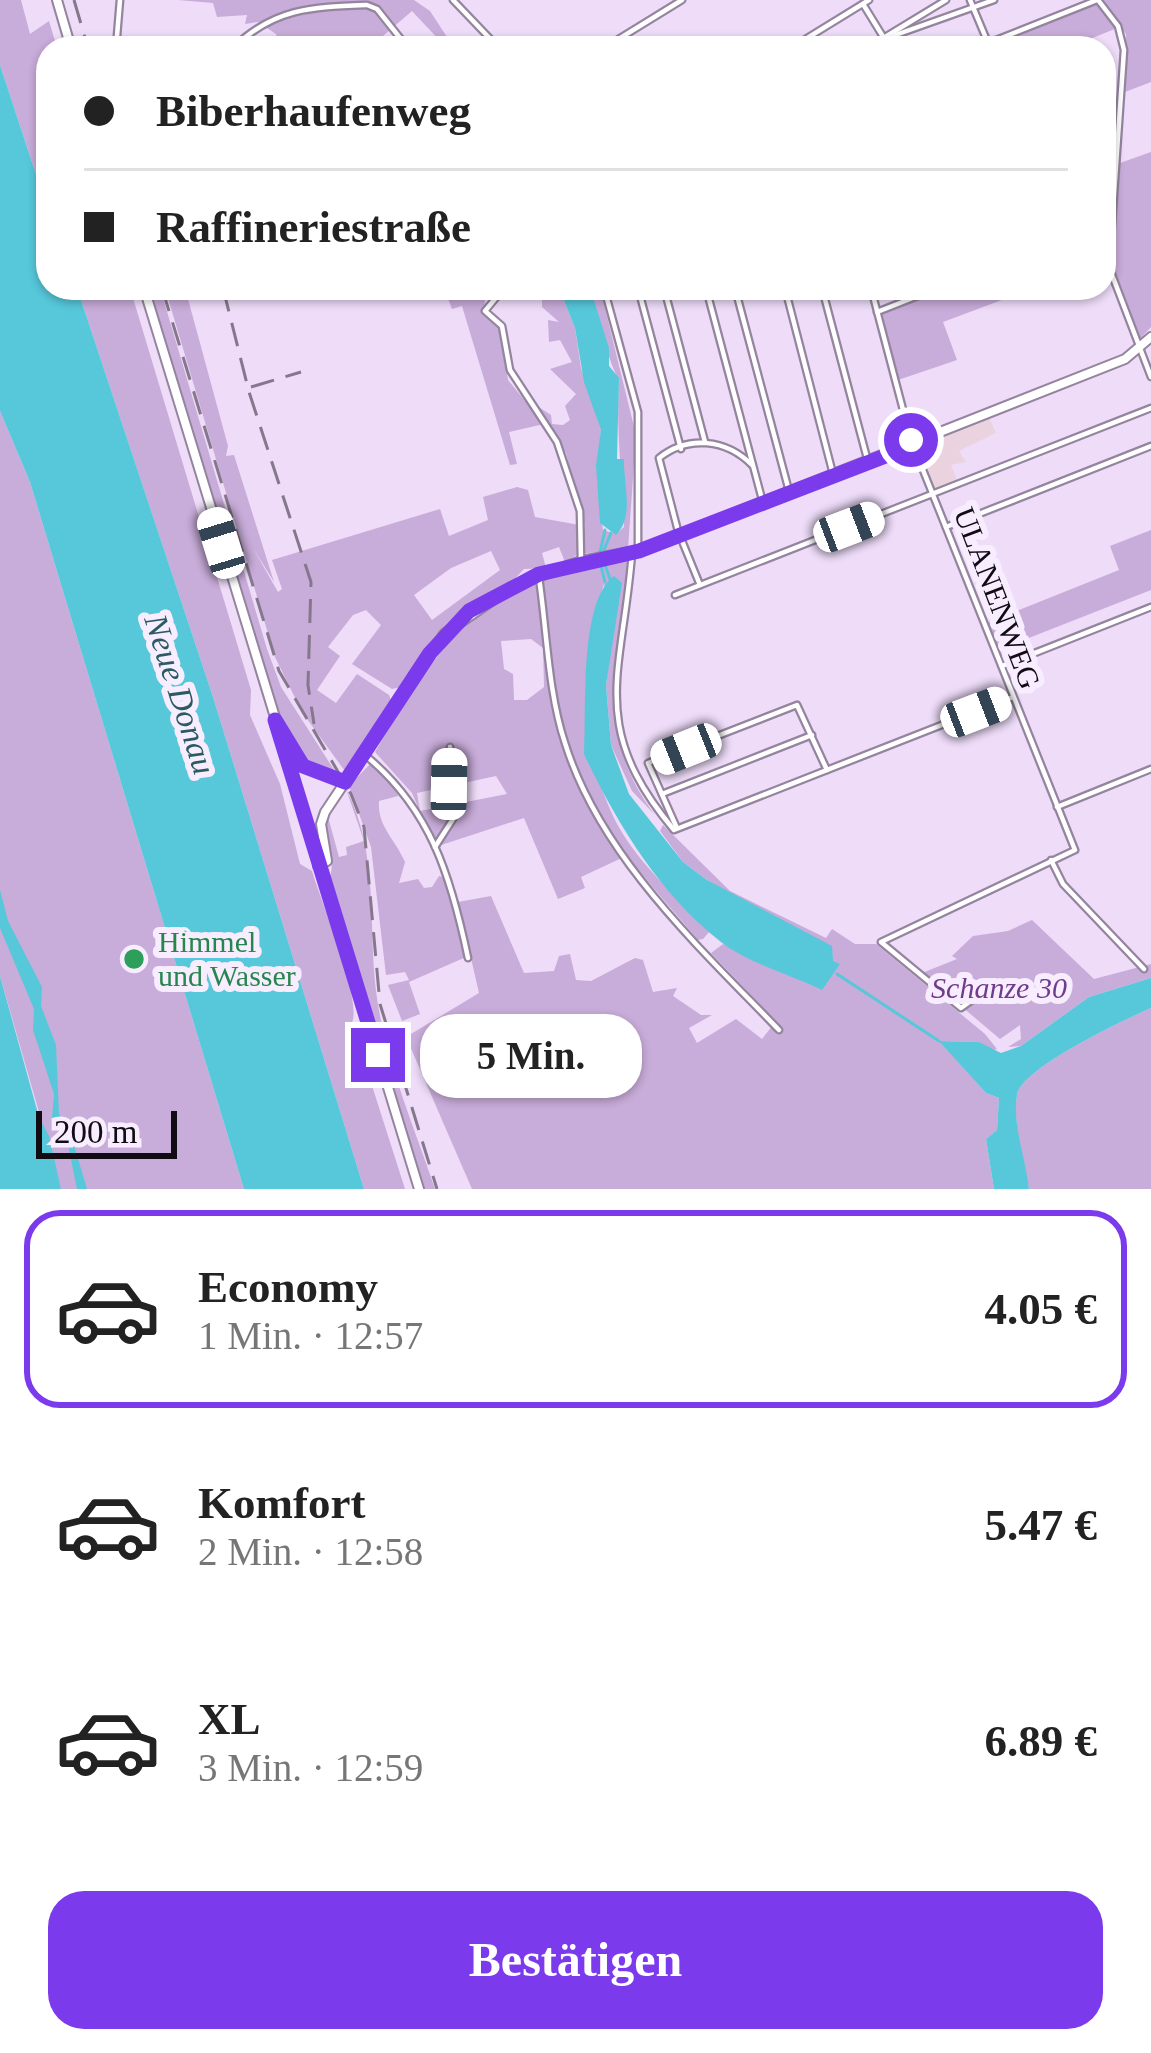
<!DOCTYPE html>
<html lang="de">
<head>
<meta charset="utf-8">
<style>
	body { margin:0; font-family:Georgia,serif; background:#f2f2f2; color:#222; height:100vh; display:flex; flex-direction:column; font-size:45px; white-space:nowrap }
	* { box-sizing:border-box; margin:0 }
	p { font-size:39px; color:#767676 }
	.icon { flex:none; width:66px; height:66px; fill:none; stroke:currentColor; stroke-width:2; stroke-linecap:round; stroke-linejoin:round }
	.map { position:relative; height:1189px; overflow:hidden }
	.details { display:flex; flex-direction:column; background:#fff; flex:1 }
	.details>* { flex:none }
	.guide { position:absolute; left:36px; top:36px; width:1080px; height:264px; border-radius:36px; box-shadow:0 3px 9px #0004; display:grid; align-content:center; height:264px; padding:0 48px; background:#fff }
	.scale { position:absolute; left:36px; bottom:30px; width:141px; box-sizing:border-box; padding-left:12px; border:6px solid #110b14; border-top:0; font-size:33px; line-height:42px; white-space:nowrap; color:#110b14; -webkit-text-stroke:9px #f7edfe; paint-order:stroke }
	.end { position:absolute; width:54px; height:54px; margin:-27px; border:15px solid #7c3aed; background:#fff; box-shadow:0 0 0 6px #fff }
	.from { border-radius:50% }
	.bubble { position:absolute; height:84px; border-radius:36px; background:#fff; box-shadow:0 3px 9px #0004; font-size:39px; font-weight:600; line-height:84px; text-align:center }
	.car { position:absolute; width:36px; height:72px; margin:-36px -18px; border-radius:15px; box-shadow:0 0 9px 3px #0007; background:linear-gradient(#fff 24%,#345 0 40%,#fff 0 76%,#345 0 86%,#fff 0) }
	.guide b { display:flex; align-items:center; gap:42px; height:114px; font-size:45px }
	.guide b+b { border-top:3px solid #e0e0e0 }
	.guide i { width:30px; height:30px; background:#222 }
	ul { padding:21px 0 0; list-style:none }
	li { display:flex; align-items:center; gap:36px; height:198px; margin:0 24px 18px; padding:0 24px; border:6px solid transparent; border-radius:36px }
	li div { flex:1 }
	li b { display:block; font-size:45px }
	li em { font-style:normal; font-weight:600 }
	li.selected { border-color:#7c3aed }
	li>.icon { width:108px; height:108px; stroke-width:1.5 }
	.primary-button { display:flex; gap:24px; margin-top:auto; padding:24px 48px }
	.primary-button a { flex:1; height:138px; border-radius:36px; background:#7c3aed; color:#fff; font-size:48px; font-weight:600; line-height:138px; text-align:center }
	.map>svg:first-child { display:block }
	.commercial { fill:#ead3df }
	.green { fill:#c8acd9; fill-rule:evenodd }
	.water { fill:#56c8da }
	.lines { fill:none; stroke-linecap:round; stroke-linejoin:round }
	.stream { stroke:#56c8da; stroke-width:3 }
	.street-casing { stroke:#94849e; stroke-width:9 }
	.secondary-casing { stroke:#94849e; stroke-width:12 }
	.street { stroke:#fff; stroke-width:4.5 }
	.secondary { stroke:#fff; stroke-width:8 }
	.rail { stroke:#85788c; stroke-width:3; stroke-dasharray:24 12; stroke-linecap:butt }
	.route { stroke:#7c3aed; stroke-width:15 }
	.leisure-dot { fill:#2e9e5b; stroke:#f7edfe; stroke-width:4.5 }
	.labels { text-anchor:middle; stroke-width:12; stroke-linejoin:round; paint-order:stroke }
	.street-label { font-size:30px; fill:#110b14; stroke:#f7edfe }
	.leisure-label { font-size:30px; fill:#27864d; stroke:#f7edfe; text-anchor:start }
	.park-label { font-size:30px; font-style:italic; fill:#703b8b; stroke:#f7edfe }
	.water-label { font-size:33px; font-style:italic; fill:#2a5b63; stroke:#f7edfe }
</style>
</head>
<body>
<div class="map">
<svg width="1151" height="1189" viewBox="0 0 1151 1189">
	<rect width="100%" height="100%" fill="#eedcf9"/>
	<path class="commercial" d="M 985,409 L 996,433 L 959,451 L 966,462 L 951,465 L 957,480 L 934,489 L 922,448 L 939,441 L 935,430 Z"/>
	<g class="green">
		<path d="M 0,0 L 21,0 L 30,34 L 49,21 L 57,48 L 48,48 L 48,211 L 0,65 Z"/>
		<path d="M 178,0 L 414,0 L 430,11 L 447,37 L 442,43 L 412,11 L 369,48 L 280,48 L 276,34 L 258,22 L 245,24 L 247,15 L 217,17 L 213,3 Z"/>
		<path d="M 1102,0 L 1151,0 L 1151,82 L 1125,92 L 1126,34 Z"/>
		<path d="M 1097,3 L 1117,28 L 1068,48 L 981,48 Z"/>
		<path d="M 1151,152 L 1151,327 L 1138,341 L 1112,275 L 1120,163 Z"/>
		<path d="M 77,288 L 130,288 L 251,690 L 250,715 L 280,784 L 300,864 L 312,871 C 322,905 362,997 352,1023 L 405,1189 L 364,1189 L 213,697 Z"/>
		<path d="M 149,288 L 160,288 L 267,649 L 281,687 L 336,773 L 301,760 L 276,711 Z"/>
		<path d="M 165,288 L 185,288 L 228,446 L 226,456 L 234,455 L 274,582 L 253,548 L 278,592 L 282,589 L 272,560 L 440,509 L 449,536 L 488,520 L 483,497 L 517,487 L 528,490 L 535,517 L 585,526 L 566,453 L 537,406 L 551,415 L 552,424 L 563,425 L 570,420 L 565,406 L 576,394 L 550,369 L 572,362 L 560,340 L 549,342 L 548,320 L 559,322 L 542,307 L 542,288 L 559,288 L 575,328 L 581,368 L 601,430 L 597,478 L 603,530 L 616,534 L 624,527 C 622,473 616,432 619,379 C 614,376 589,298 590,288 L 600,288 L 636,435 L 628,549 L 578,554 L 565,562 L 559,547 L 542,553 L 546,568 L 524,569 L 509,585 L 455,617 L 401,687 L 392,689 L 352,664 L 381,625 L 366,610 L 353,615 L 328,647 L 340,656 L 317,690 L 336,703 L 357,674 L 389,695 L 392,703 L 347,774 L 302,712 L 275,657 ZM 491,551 L 500,570 L 432,620 L 414,595 L 451,568 Z"/>
		<path d="M 444,288 L 461,288 L 462,296 L 485,299 L 484,314 L 502,330 L 508,380 L 544,424 L 509,432 L 517,464 L 510,465 L 462,306 L 452,309 Z"/>
		<path d="M 943,288 L 1034,288 L 943,322 L 957,360 L 898,380 L 882,312 Z"/>
		<path d="M 0,411 L 30,482 L 244,1189 L 61,1189 L 0,976 Z"/>
		<path d="M 1151,530 L 1151,590 L 998,650 L 987,623 L 1119,570 L 1110,546 Z"/>
		<path d="M 628,560 C 626,658 587,725 655,815 L 632,791 L 611,745 L 606,685 L 613,629 L 604,584 C 578,660 579,745 614,818 C 635,861 677,897 710,931 L 703,939 L 698,940 L 626,856 L 581,877 L 585,888 L 558,899 L 524,818 L 435,847 L 412,793 L 375,752 C 448,631 479,583 628,560 ZM 531,639 L 543,648 L 544,687 L 527,700 L 514,700 L 513,674 L 504,669 L 501,641 ZM 496,776 L 507,794 L 420,811 L 417,793 Z"/>
		<path d="M 370,764 L 396,787 L 398,796 L 379,801 C 377,826 395,839 405,862 L 399,883 L 418,879 L 424,888 L 432,887 L 439,876 L 446,878 L 466,957 L 409,982 L 420,1014 L 402,1021 L 388,985 L 409,980 L 405,972 L 386,975 L 371,847 L 349,786 Z"/>
		<path d="M 346,789 C 379,852 368,923 376,991 C 384,1057 414,1126 435,1189 L 423,1189 L 328,882 C 339,858 322,840 328,817 L 339,857 L 347,855 L 346,847 L 364,841 Z"/>
		<path d="M 663,825 L 730,891 L 826,938 L 832,929 L 855,944 L 876,944 L 985,1034 L 997,1049 L 989,1051 L 979,1042 L 940,1041 L 986,1093 L 999,1098 L 997,1130 L 986,1139 L 994,1189 L 472,1189 L 406,1037 L 479,993 L 458,902 L 491,896 L 524,973 L 554,971 L 559,956 L 570,954 L 576,980 L 591,981 L 635,958 L 643,960 L 653,992 L 677,988 L 673,996 L 701,1015 L 712,1015 L 689,1028 L 697,1043 L 736,1019 L 762,1039 L 776,1021 L 711,953 L 723,944 L 822,989 L 831,953 L 707,880 L 683,862 L 660,831 Z"/>
		<path d="M 1032,920 L 1094,979 L 1151,964 L 1151,978 L 1089,997 L 1021,1046 L 1008,1047 L 1021,1039 L 1020,1025 L 1000,1039 L 922,973 L 957,959 L 952,956 L 973,936 L 1008,931 Z"/>
		<path d="M 1151,1008 L 1151,1189 L 1029,1189 C 1024,1161 1012,1123 1017,1095 C 1021,1068 1126,1019 1151,1008 Z"/>
	</g>
	<g class="water">
		<path d="M 0,65 L 48,211 L 48,288 L 77,288 L 213,697 L 364,1189 L 244,1189 L 30,482 L 0,411 Z"/>
		<path d="M 559,288 L 590,288 L 609,348 L 609,366 L 619,378 L 617,459 L 624,459 C 623,483 635,516 616,535 L 600,523 L 596,465 L 601,430 L 584,382 L 575,328 Z"/>
		<path d="M 614,576 L 622,583 L 606,685 L 611,745 L 629,794 L 683,862 L 707,880 L 832,946 L 833,961 L 840,964 L 822,990 C 791,975 748,963 721,942 C 659,893 617,824 584,754 C 587,716 578,602 614,576 Z"/>
		<path d="M 0,890 L 8,921 L 42,987 L 41,1006 L 56,1045 L 59,1114 L 70,1132 L 87,1189 L 77,1189 L 67,1140 L 52,1118 L 54,1094 L 33,1030 L 34,1009 L 0,928 Z"/>
		<path d="M 0,976 L 39,1117 L 49,1136 L 61,1189 L 0,1189 Z"/>
		<path d="M 1151,978 L 1151,1008 C 1126,1019 1021,1068 1017,1095 C 1012,1124 1026,1160 1029,1189 L 994,1189 L 986,1139 L 997,1130 L 999,1098 L 986,1093 L 939,1041 L 979,1042 L 1001,1053 L 1021,1046 L 1089,997 Z"/>
	</g>
	<g class="lines">
		<g class="stream">
			<path d="M 600,552 L 605,530"/>
			<path d="M 603,552 L 611,533"/>
			<path d="M 605,565 L 610,579"/>
			<path d="M 601,566 L 605,582"/>
			<path d="M 837,974 L 939,1041"/>
		</g>
		<g class="street-casing">
			<g id="street">
				<path d="M 453,0 L 499,48"/>
				<path d="M 970,0 L 988,43"/>
				<path d="M 1098,0 L 1118,26 L 1124,50 L 1109,267 L 1151,377"/>
				<path d="M 863,4 L 890,48"/>
				<path d="M 887,38 L 994,0"/>
				<path d="M 116,48 L 120,0"/>
				<path d="M 233,48 C 274,8 312,7 367,5 L 377,9 L 408,48"/>
				<path d="M 604,48 L 682,0"/>
				<path d="M 791,48 L 869,0"/>
				<path d="M 867,48 L 946,0"/>
				<path d="M 976,48 L 1097,0"/>
				<path d="M 504,288 L 485,311 L 502,326 L 510,370 L 557,442 L 580,511 L 581,561"/>
				<path d="M 604,288 L 638,412 L 638,547"/>
				<path d="M 638,288 L 681,449"/>
				<path d="M 664,288 L 705,442"/>
				<path d="M 706,288 L 763,503"/>
				<path d="M 735,288 L 789,491"/>
				<path d="M 785,288 L 833,474"/>
				<path d="M 822,288 L 868,462"/>
				<path d="M 871,288 L 911,440 L 1075,850 L 881,942 L 961,1008 L 993,985 L 1029,984"/>
				<path d="M 877,312 L 938,288"/>
				<path d="M 946,527 L 1151,446"/>
				<path d="M 632,553 C 623,673 586,725 674,830 L 1013,697"/>
				<path d="M 539,578 C 547,631 548,692 565,743 C 600,856 699,947 779,1030"/>
				<path d="M 700,585 L 678,531 L 659,458 C 688,435 726,439 752,465"/>
				<path d="M 675,595 L 1151,408"/>
				<path d="M 1002,666 L 1151,607"/>
				<path d="M 365,755 C 431,809 451,877 468,958"/>
				<path d="M 662,794 L 812,735"/>
				<path d="M 1057,807 L 1151,769"/>
				<path d="M 676,826 L 648,763 L 797,705 L 827,770"/>
				<path d="M 435,847 L 453,819 L 450,747"/>
				<path d="M 1051,860 L 1063,884 L 1144,969"/>
			</g>
		</g>
		<g class="secondary-casing">
			<g id="secondary">
				<path d="M 57,0 L 71,48"/>
				<path d="M 144,288 L 419,1189"/>
				<path d="M 278,723 L 303,766 L 345,782"/>
				<path d="M 318,866 L 327,861 L 321,824 L 325,812 L 444,634 L 513,586 L 581,561 L 641,550 L 1125,359 L 1151,337"/>
			</g>
		</g>
		<use href="#street" class="street"/>
		<use href="#secondary" class="secondary"/>
		<g class="rail">
			<path d="M 74,0 L 88,48"/>
			<path d="M 162,288 L 279,671 L 351,794 L 364,827 L 380,1004 L 437,1189"/>
			<path d="M 223,288 L 249,392 L 311,582 L 308,685 L 314,724"/>
			<path d="M 251,387 L 301,372"/>
		</g>
	</g>
	<g class="lines">
		<path class="route" d="M 378,1055 L 275,720 L 303,766 L 345,782 L 430,653 L 469,611 L 539,574 L 639,551 L 914,445 L 911,440"/>
	</g>
	<circle class="leisure-dot" cx="134" cy="959" r="12"/>
	<g class="labels">
		<g class="street-label">
			<text transform="translate(997 598) rotate(69)" y="10">ULANENWEG</text>
		</g>
		<g class="leisure-label">
			<text x="158" y="952">Himmel<tspan x="158" dy="34">und Wasser</tspan></text>
		</g>
		<g class="park-label">
			<text x="999" y="998">Schanze 30</text>
		</g>
		<g class="water-label">
			<text transform="translate(181 694) rotate(72)" y="12">Neue Donau</text>
		</g>
	</g>
</svg>
<div class="scale">200 m</div>
<i class="end from" style="left:911px;top:440px"></i>
<i class="end" style="left:378px;top:1055px"></i>
<div class="bubble" style="left:420px;top:1014px;width:222px">5 Min.</div>
<i class="car" style="left:849px;top:527px;rotate:69deg"></i>
<i class="car" style="left:221px;top:543px;rotate:343deg"></i>
<i class="car" style="left:976px;top:712px;rotate:69deg"></i>
<i class="car" style="left:686px;top:749px;rotate:248deg"></i>
<i class="car" style="left:449px;top:784px;rotate:1deg"></i>
<div class="guide">
<b><i class="from"></i>Biberhaufenweg</b>
<b><i></i>Raffineriestraße</b>
</div>
</div>
<section class="details">
<ul>
<li class="selected"><svg class="icon" aria-label="car" viewBox="0 0 24 24"><path d="M5 17H2v-5l4-1 3-4h7l3 4 3 1v5h-3M9 17h6M6 11h13"/><circle cx="7" cy="17" r="2"/><circle cx="17" cy="17" r="2"/></svg><div><b>Economy</b><p>1 Min. · 12:57</p></div><em>4.05 €</em></li>
<li><svg class="icon" aria-label="car" viewBox="0 0 24 24"><path d="M5 17H2v-5l4-1 3-4h7l3 4 3 1v5h-3M9 17h6M6 11h13"/><circle cx="7" cy="17" r="2"/><circle cx="17" cy="17" r="2"/></svg><div><b>Komfort</b><p>2 Min. · 12:58</p></div><em>5.47 €</em></li>
<li><svg class="icon" aria-label="car" viewBox="0 0 24 24"><path d="M5 17H2v-5l4-1 3-4h7l3 4 3 1v5h-3M9 17h6M6 11h13"/><circle cx="7" cy="17" r="2"/><circle cx="17" cy="17" r="2"/></svg><div><b>XL</b><p>3 Min. · 12:59</p></div><em>6.89 €</em></li>
</ul>
<div class="primary-button"><a>Bestätigen</a></div>
</section>
</body>
</html>
